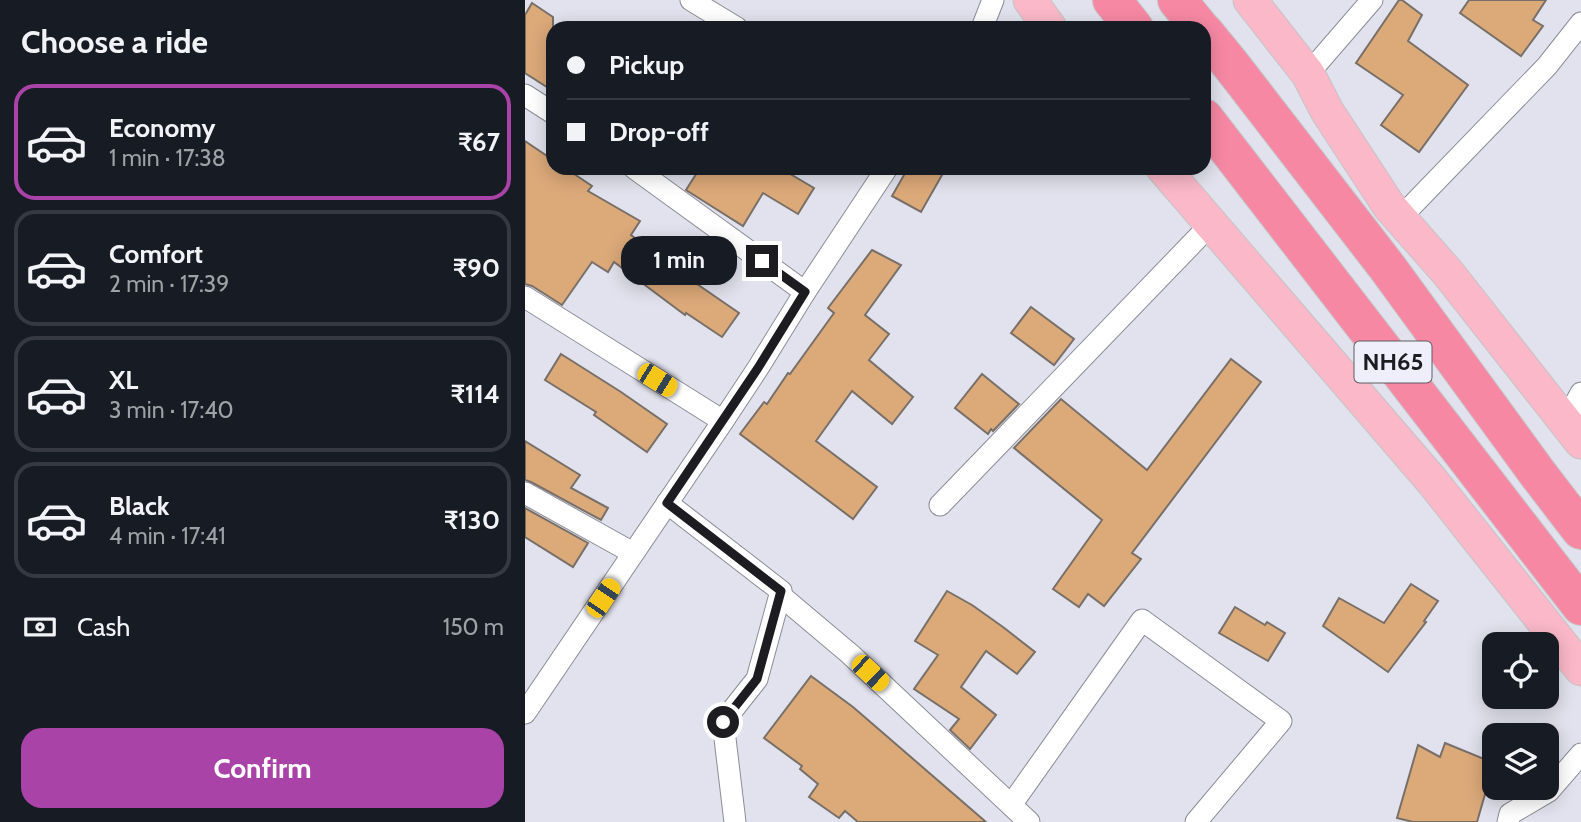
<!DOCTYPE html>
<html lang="en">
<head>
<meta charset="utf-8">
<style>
	body { margin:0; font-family:Cabin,sans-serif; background:#20242c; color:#f1f3f6; height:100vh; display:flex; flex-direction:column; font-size:26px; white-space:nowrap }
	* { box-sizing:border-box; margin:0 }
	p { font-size:23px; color:#9ea1a6 }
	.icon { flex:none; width:38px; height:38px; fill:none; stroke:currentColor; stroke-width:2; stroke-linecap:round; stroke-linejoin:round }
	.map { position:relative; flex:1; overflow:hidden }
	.sheet { display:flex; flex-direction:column; background:#171b24; width:525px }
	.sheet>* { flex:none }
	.banner { position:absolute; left:21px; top:21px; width:665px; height:154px; border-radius:21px; box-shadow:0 4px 18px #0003; display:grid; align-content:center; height:154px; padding:0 21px; background:#171b24 }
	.buttons { position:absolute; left:957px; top:632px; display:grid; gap:14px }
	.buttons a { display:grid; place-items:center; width:77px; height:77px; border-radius:14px; background:#171b24; box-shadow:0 4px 18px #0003; font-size:35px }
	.end { position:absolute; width:32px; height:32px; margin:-16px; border:9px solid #1d1d21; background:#fff; box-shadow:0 0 0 4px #fff }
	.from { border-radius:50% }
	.bubble { position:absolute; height:49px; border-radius:21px; background:#171b24; box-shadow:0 4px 18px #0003; font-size:23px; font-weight:800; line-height:49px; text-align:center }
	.car { position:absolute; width:21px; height:42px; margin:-21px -10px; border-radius:9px; box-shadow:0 0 5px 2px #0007; background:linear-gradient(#f5c518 24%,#345 0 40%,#f5c518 0 76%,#345 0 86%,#f5c518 0) }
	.banner b { display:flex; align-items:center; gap:24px; height:66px; font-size:26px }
	.banner b+b { border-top:2px solid #363941 }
	.banner i { width:18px; height:18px; background:#f1f3f6 }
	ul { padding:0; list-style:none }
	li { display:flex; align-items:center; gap:21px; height:116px; margin:0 14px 10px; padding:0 7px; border:4px solid #363941; border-radius:21px }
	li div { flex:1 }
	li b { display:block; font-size:26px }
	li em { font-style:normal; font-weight:800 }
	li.on { border-color:#aa43a7 }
	li>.icon { width:63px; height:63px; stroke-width:1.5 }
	h2 { padding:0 21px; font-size:32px; line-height:84px }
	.pay { display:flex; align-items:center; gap:18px; height:77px; padding:0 21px; font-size:26px }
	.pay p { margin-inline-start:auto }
	.cta { display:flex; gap:14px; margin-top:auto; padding:14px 21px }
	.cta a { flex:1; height:80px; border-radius:21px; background:#aa43a7; color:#fff; font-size:28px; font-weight:800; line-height:80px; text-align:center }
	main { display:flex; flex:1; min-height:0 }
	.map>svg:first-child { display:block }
	.building { fill:#dca979; stroke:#787068; stroke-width:2 }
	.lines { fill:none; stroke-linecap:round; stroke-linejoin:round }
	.street-casing { stroke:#8c8c96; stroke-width:23 }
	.primary-casing { stroke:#c4c4c5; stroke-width:35 }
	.highway-casing { stroke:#c4c4c5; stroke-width:40 }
	.street { stroke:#fff; stroke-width:21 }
	.primary { stroke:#fab8c8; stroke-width:33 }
	.highway { stroke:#f788a4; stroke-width:38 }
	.route { stroke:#1d1d21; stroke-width:9 }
	.labels { text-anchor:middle; stroke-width:5; stroke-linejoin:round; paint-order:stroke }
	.shield { fill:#efeffb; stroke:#5c5c62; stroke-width:2 }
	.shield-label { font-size:24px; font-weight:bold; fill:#1d1d21 }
</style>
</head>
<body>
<main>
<section class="sheet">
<h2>Choose a ride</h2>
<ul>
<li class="on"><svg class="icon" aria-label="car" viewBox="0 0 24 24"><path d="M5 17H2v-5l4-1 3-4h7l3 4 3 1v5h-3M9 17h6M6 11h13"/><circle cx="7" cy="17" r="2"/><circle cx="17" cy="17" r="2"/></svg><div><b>Economy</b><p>1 min · 17:38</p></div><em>₹67</em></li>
<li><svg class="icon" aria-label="car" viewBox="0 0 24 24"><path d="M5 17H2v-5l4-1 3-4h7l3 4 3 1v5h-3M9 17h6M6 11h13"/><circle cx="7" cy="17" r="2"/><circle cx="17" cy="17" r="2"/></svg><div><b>Comfort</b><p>2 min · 17:39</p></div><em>₹90</em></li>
<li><svg class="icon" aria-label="car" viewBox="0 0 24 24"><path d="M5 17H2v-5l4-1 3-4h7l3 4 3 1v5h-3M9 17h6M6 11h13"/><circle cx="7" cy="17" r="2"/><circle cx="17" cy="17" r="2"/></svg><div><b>XL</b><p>3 min · 17:40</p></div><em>₹114</em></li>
<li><svg class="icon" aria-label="car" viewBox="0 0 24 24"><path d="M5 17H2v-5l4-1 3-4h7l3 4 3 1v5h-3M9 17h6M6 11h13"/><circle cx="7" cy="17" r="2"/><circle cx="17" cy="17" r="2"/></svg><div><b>Black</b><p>4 min · 17:41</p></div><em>₹130</em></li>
</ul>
<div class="pay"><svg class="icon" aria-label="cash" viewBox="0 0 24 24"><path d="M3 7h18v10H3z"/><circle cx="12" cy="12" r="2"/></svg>Cash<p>150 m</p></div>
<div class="cta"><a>Confirm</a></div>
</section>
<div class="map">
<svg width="1056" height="822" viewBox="0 0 1056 822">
	<rect width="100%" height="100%" fill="#e2e2ee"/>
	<g class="building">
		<path d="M 874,0 L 877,0 L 897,15 L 883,41 L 943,85 L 894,152 L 856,125 L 878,95 L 831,63 Z"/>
		<path d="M 944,0 L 1021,0 L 1008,20 L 1018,26 L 996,56 L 935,13 Z"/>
		<path d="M 7,3 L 28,17 L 28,91 L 0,73 L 0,15 Z"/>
		<path d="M 0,141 L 28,160 L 28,168 L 40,168 L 67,186 L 63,191 L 115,221 L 106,235 L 172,284 L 214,313 L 197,337 L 161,313 L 160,315 L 89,262 L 83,272 L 67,262 L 37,305 L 7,286 L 0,284 Z"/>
		<path d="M 175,168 L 255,168 L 289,188 L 273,214 L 238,193 L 218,226 L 161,190 Z"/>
		<path d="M 383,168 L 421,168 L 396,212 L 367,196 Z"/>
		<path d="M 347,250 L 376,265 L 340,315 L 364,334 L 344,360 L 388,397 L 367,424 L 327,391 L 291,441 L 352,487 L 328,519 L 215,434 L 239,402 L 242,404 L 263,373 L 265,374 L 309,313 L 303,308 Z"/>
		<path d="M 506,307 L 549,339 L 529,365 L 486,333 Z"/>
		<path d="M 36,354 L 96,392 L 142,424 L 122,452 L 69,415 L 71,412 L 20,380 Z"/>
		<path d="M 706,359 L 736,382 L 607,553 L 616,559 L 579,606 L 563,594 L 554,607 L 528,589 L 577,520 L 489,448 L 536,399 L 622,470 Z"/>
		<path d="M 457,374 L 494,404 L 468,431 L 466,429 L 463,434 L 430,408 Z"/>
		<path d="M 0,441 L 55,475 L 46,488 L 83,508 L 76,520 L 6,482 L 0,480 Z"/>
		<path d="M 0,508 L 63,543 L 48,567 L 0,537 Z"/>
		<path d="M 886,584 L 913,601 L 899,621 L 901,622 L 863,672 L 798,626 L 814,598 L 859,623 Z"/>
		<path d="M 422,591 L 447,605 L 478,627 L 510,652 L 492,674 L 461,651 L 436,687 L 471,715 L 445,749 L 425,730 L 434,719 L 389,689 L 413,655 L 390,641 Z"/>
		<path d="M 710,607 L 740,625 L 742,622 L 760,633 L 743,661 L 694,633 Z"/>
		<path d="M 286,676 L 328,707 L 461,822 L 333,822 L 320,811 L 314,818 L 284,797 L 293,784 L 275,769 L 277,766 L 239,738 Z"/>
		<path d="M 920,743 L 969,763 L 952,822 L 888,822 L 872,818 L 893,745 L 915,757 Z"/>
	</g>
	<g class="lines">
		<g class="street-casing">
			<g id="street">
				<path d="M 166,0 L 212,28"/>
				<path d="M 457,28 L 468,0"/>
				<path d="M 783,74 L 847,0"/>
				<path d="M 0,95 L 28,113"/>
				<path d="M 109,168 L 280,292"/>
				<path d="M 875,218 L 1022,66 L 1056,23"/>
				<path d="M 0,297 L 198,421"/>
				<path d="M 1040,422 L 1056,393"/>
				<path d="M 0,493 L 108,553"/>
				<path d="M 142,503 L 256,591 L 232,679 L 198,722 L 210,822"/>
				<path d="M 415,505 L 686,224"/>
				<path d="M 255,595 L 325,654 L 504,822"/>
				<path d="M 0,713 L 198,421 L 233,368 L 280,292 L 362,168"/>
				<path d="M 486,805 L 617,620 L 756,721 L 671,822"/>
				<path d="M 983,822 L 985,814 L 1024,791 L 1056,754"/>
			</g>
		</g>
		<g class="primary-casing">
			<g id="primary">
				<path d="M 505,0 L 525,28"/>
				<path d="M 725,0 L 783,74 L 802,111 L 864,206 L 923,273 L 1056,442"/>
				<path d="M 638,168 L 908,482 L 1056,669"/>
			</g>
		</g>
		<g class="highway-casing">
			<g id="highway">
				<path d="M 587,0 L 609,28"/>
				<path d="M 652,0 L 675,28"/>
				<path d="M 679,32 L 706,65 L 862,267 L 1013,474 L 1056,530"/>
				<path d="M 679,118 L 1056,606"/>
			</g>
		</g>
		<use href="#street" class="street"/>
		<use href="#primary" class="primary"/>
		<use href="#highway" class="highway"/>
	</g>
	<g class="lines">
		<path class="route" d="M 198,722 L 232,679 L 256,591 L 142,503 L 233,368 L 280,292 L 237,261"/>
	</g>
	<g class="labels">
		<rect class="shield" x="829.5" y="341.5" width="77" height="41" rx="5"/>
		<g class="shield-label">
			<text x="868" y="370">NH65</text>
		</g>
	</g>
</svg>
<div class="buttons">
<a><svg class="icon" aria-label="locate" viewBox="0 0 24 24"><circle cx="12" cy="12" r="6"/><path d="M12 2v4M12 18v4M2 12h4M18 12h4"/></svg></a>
<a><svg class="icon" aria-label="layers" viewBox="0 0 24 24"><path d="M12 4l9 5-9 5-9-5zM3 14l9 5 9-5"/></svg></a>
</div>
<i class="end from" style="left:198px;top:722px"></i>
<i class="end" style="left:237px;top:261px"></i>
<div class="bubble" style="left:96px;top:236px;width:116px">1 min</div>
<i class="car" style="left:132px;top:380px;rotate:122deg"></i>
<i class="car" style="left:78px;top:598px;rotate:34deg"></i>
<i class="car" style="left:345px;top:673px;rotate:133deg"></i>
<div class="banner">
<b><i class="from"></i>Pickup</b>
<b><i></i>Drop-off</b>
</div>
</div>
</main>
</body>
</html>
